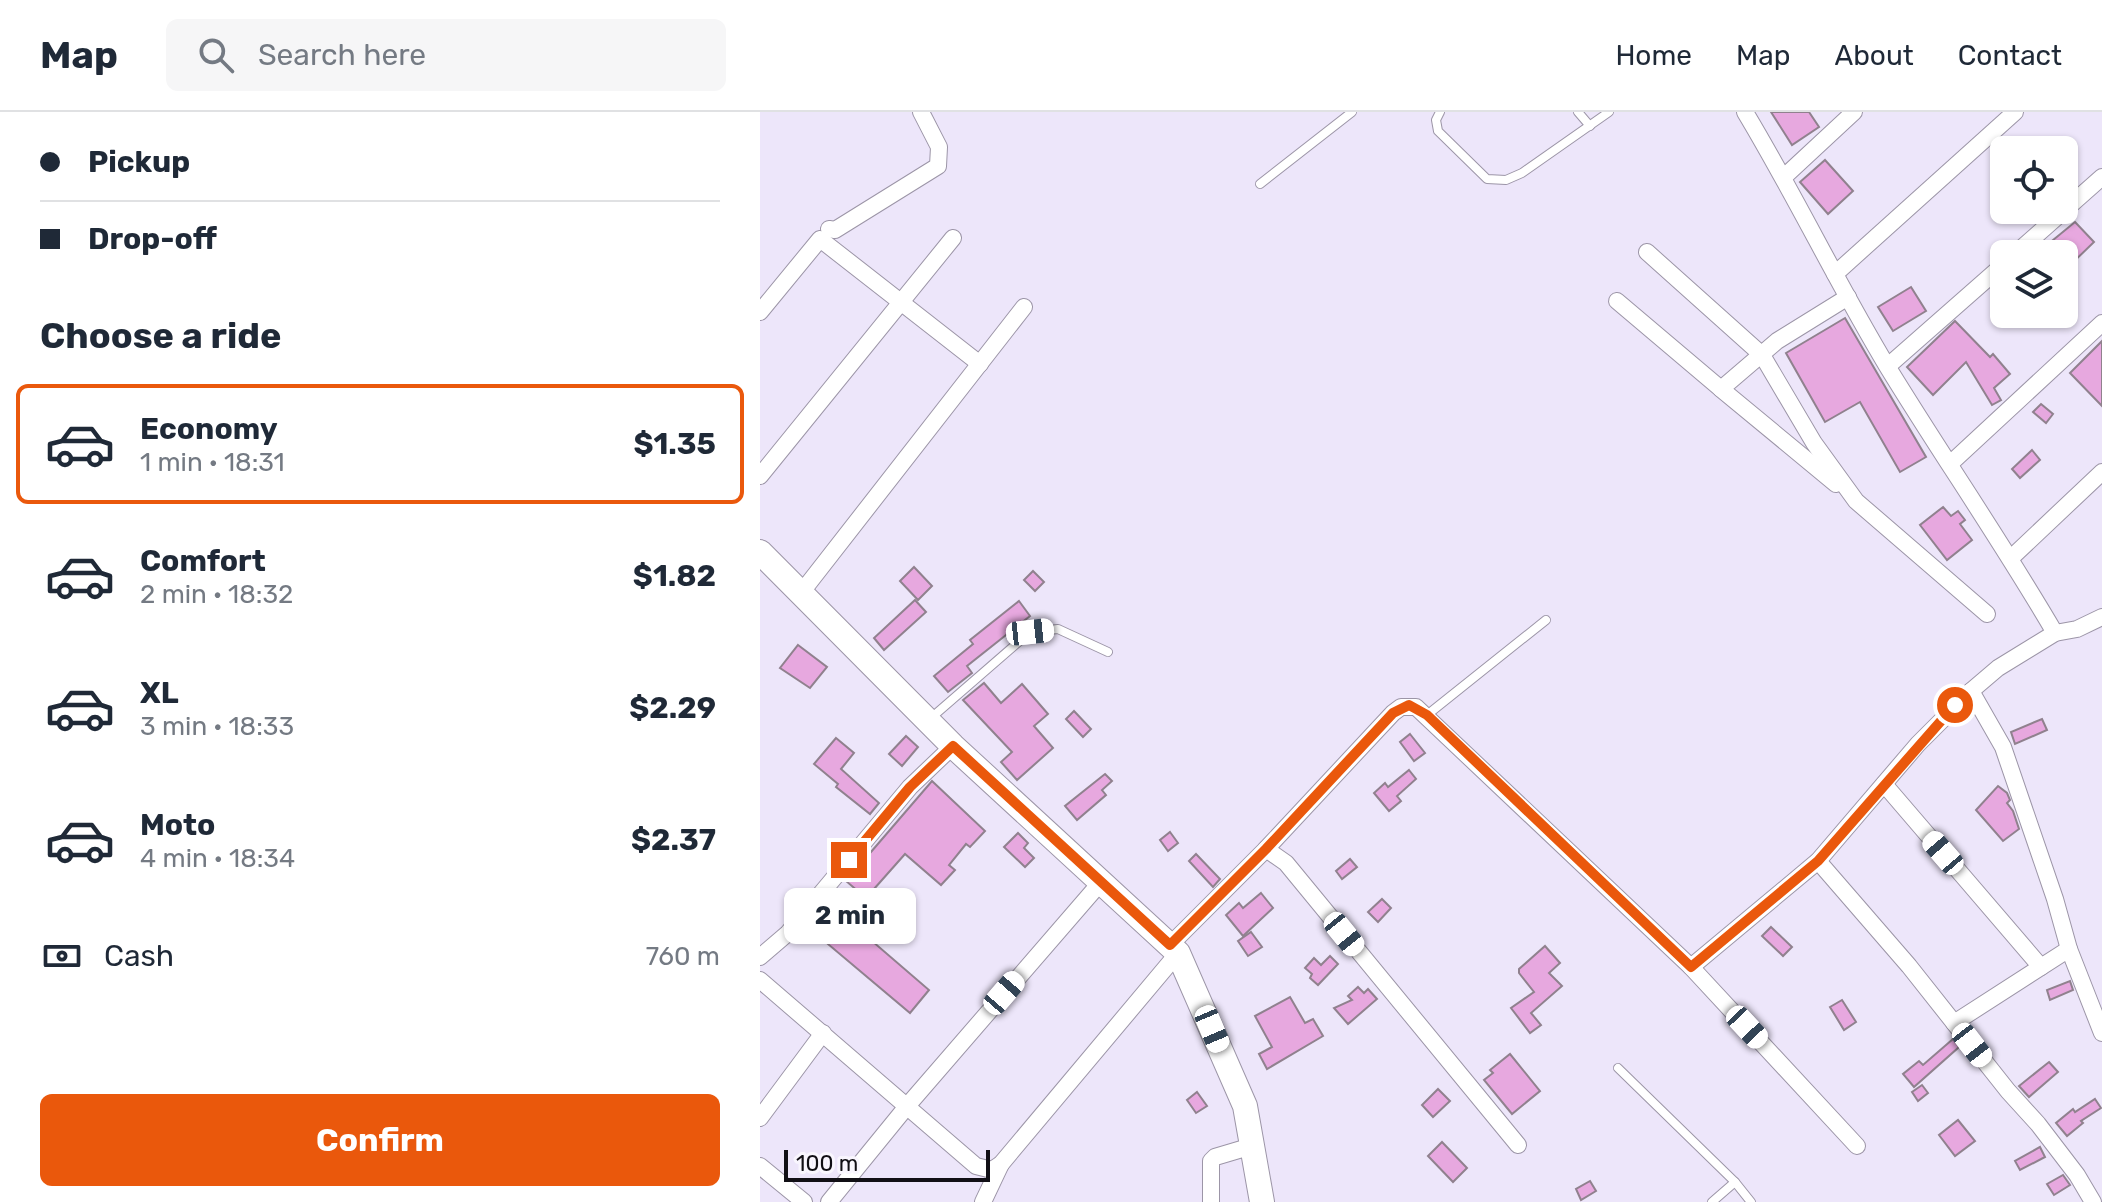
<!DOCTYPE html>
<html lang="en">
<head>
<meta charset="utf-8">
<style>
	body { margin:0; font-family:Rubik,sans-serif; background:#f6f6f7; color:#1f2937; height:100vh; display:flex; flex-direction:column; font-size:30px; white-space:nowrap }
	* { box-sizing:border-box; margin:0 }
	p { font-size:26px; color:#747a83 }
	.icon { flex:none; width:44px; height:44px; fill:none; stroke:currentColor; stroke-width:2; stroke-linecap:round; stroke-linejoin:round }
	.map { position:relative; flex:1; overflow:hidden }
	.sheet { display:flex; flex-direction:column; background:#fff; width:760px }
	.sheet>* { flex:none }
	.top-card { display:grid; align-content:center; height:176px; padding:0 40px; background:#fff }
	.controls { position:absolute; left:1230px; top:24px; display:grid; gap:16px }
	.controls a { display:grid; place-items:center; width:88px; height:88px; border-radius:12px; background:#fff; box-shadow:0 2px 6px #0004; font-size:40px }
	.scale { position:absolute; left:24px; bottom:20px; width:206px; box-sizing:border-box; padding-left:8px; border:4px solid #110f15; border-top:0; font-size:22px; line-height:28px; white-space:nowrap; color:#110f15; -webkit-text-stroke:6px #f9f6fe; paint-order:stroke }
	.end { position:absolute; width:36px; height:36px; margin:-18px; border:10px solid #ea580c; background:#fff; box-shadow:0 0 0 4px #fff }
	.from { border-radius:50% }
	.bubble { position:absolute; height:56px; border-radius:12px; background:#fff; box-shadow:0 2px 6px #0004; font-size:26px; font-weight:700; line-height:56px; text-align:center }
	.car { position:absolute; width:24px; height:48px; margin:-24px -12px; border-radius:10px; box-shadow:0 0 6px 2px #0007; background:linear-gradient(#fff 24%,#345 0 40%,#fff 0 76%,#345 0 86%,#fff 0) }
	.top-card b { display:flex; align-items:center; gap:28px; height:76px; font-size:30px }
	.top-card b+b { border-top:2px solid #e0e1e3 }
	.top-card i { width:20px; height:20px; background:#1f2937 }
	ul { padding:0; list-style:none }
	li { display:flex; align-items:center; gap:24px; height:120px; margin:0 16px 12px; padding:0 24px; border:4px solid transparent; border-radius:12px }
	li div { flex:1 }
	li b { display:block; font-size:30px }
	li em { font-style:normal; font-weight:700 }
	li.on { border-color:#ea580c }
	li>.icon { width:72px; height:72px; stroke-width:1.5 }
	h2 { padding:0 40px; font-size:36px; line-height:96px }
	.pay { display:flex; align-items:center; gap:20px; height:88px; padding:0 40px; font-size:30px }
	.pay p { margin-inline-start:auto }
	.button { display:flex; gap:16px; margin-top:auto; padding:16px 40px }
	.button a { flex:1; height:92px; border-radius:12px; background:#ea580c; color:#fff; font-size:32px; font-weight:700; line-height:92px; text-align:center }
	header { display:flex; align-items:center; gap:48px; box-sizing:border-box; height:112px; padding:0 40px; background:#fff; border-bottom:2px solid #e0e1e3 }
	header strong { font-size:38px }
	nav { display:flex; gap:44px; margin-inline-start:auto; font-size:28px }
	.search { width:560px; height:72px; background:#f6f6f7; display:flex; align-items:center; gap:20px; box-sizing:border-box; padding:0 28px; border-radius:12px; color:#747a83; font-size:30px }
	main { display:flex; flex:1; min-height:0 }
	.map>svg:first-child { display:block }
	.building { fill:#e7a8df; stroke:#90818e; stroke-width:2 }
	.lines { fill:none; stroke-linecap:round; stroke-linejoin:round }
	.lane-casing { stroke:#9c95a7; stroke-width:10 }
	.street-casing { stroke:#9c95a7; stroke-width:18 }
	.secondary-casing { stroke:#9c95a7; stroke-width:26 }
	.lane { stroke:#fff; stroke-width:8 }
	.street { stroke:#fff; stroke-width:16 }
	.secondary { stroke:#fff; stroke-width:24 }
	.route { stroke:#ea580c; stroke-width:10 }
</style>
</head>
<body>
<header>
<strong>Map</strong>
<div class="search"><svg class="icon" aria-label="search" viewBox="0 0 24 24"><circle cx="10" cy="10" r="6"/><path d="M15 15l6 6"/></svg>Search here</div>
<nav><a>Home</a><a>Map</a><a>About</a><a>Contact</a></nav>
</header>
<main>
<section class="sheet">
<div class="top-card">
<b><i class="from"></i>Pickup</b>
<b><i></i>Drop-off</b>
</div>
<h2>Choose a ride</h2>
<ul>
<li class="on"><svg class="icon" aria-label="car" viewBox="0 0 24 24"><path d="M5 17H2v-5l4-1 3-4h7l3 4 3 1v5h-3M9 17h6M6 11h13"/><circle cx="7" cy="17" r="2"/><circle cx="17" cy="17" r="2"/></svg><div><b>Economy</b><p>1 min · 18:31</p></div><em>$1.35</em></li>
<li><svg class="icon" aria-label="car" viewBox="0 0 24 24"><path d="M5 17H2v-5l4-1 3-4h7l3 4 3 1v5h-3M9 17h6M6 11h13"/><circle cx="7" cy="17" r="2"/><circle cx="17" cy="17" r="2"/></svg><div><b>Comfort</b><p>2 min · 18:32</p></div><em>$1.82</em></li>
<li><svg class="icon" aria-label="car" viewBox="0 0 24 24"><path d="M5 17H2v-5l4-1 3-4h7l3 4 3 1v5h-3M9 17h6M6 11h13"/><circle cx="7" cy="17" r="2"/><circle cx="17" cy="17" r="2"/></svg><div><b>XL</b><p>3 min · 18:33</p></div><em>$2.29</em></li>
<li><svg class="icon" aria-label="car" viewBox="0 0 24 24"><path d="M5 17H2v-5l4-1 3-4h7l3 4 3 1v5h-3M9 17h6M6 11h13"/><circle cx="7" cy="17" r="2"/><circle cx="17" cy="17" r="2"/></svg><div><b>Moto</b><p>4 min · 18:34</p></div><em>$2.37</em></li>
</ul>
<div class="pay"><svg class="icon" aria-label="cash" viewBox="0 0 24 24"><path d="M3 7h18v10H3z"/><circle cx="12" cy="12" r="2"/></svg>Cash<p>760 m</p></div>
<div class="button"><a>Confirm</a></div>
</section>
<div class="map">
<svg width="1342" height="1090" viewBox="0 0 1342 1090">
	<rect width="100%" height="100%" fill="#ede6fa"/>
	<g class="building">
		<path d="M 1011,0 L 1049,0 L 1059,15 L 1032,33 Z"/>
		<path d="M 1065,48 L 1093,79 L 1068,102 L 1040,70 Z"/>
		<path d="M 1315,110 L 1334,130 L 1304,159 L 1304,142 L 1276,142 Z"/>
		<path d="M 1151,175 L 1166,199 L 1133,219 L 1118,195 Z"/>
		<path d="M 1085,206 L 1166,345 L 1140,360 L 1100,290 L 1065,310 L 1026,241 Z"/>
		<path d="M 1195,209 L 1230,245 L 1233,242 L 1250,262 L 1234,276 L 1241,288 L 1232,293 L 1206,250 L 1173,283 L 1147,255 Z"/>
		<path d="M 1342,229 L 1342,294 L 1310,261 Z"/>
		<path d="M 1281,292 L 1293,302 L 1286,311 L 1273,300 Z"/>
		<path d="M 1272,338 L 1280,348 L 1260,366 L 1252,357 Z"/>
		<path d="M 1183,395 L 1191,404 L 1198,399 L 1205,408 L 1200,412 L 1212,428 L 1187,448 L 1160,413 Z"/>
		<path d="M 154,455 L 172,474 L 158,488 L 140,469 Z"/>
		<path d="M 273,459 L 284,470 L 275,479 L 264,468 Z"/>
		<path d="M 155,488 L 166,500 L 124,538 L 114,526 Z"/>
		<path d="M 259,489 L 270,504 L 207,554 L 212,561 L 188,580 L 174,564 L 213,532 L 210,528 Z"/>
		<path d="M 38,533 L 67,555 L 50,576 L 20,556 Z"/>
		<path d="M 224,571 L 241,591 L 262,572 L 288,602 L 274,614 L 293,636 L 257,668 L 241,650 L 252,640 L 203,588 Z"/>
		<path d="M 314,599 L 331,617 L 323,625 L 306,607 Z"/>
		<path d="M 1282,607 L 1287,618 L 1255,632 L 1251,620 Z"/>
		<path d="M 650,622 L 665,641 L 654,649 L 640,630 Z"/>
		<path d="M 146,624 L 158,635 L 142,654 L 129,642 Z"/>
		<path d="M 76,626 L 94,641 L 81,657 L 119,691 L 110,702 L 76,675 L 78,672 L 54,652 Z"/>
		<path d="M 649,658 L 656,667 L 637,684 L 641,689 L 629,699 L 614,681 L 625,671 L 628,675 Z"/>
		<path d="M 345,662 L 352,669 L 342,678 L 346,683 L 317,708 L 305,694 Z"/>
		<path d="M 172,669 L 225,719 L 210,735 L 206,732 L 189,753 L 195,758 L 181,773 L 145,742 L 106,786 L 86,769 Z"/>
		<path d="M 1238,674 L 1247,681 L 1250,688 L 1247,691 L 1253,699 L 1259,717 L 1243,729 L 1216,698 Z"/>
		<path d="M 410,720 L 418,731 L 408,739 L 400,728 Z"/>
		<path d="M 258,721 L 268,731 L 264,736 L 274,746 L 265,755 L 244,735 Z"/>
		<path d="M 436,742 L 460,767 L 453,775 L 429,749 Z"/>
		<path d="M 590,747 L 597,755 L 582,767 L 576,759 Z"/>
		<path d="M 501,781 L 513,796 L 483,824 L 466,803 L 479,791 L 483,796 Z"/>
		<path d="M 622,787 L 631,796 L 618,810 L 608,800 Z"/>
		<path d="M 76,798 L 169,878 L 150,901 L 56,822 Z"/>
		<path d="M 1011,815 L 1032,835 L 1023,844 L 1002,824 Z"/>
		<path d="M 491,820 L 502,835 L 488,844 L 478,829 Z"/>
		<path d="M 785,834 L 800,851 L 789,861 L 802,874 L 771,901 L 781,913 L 770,921 L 751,896 L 774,880 L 759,861 L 759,857 Z"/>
		<path d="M 570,844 L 578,852 L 558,873 L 550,866 L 552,862 L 545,856 L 554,846 L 561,853 Z"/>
		<path d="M 1310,869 L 1313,878 L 1290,888 L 1287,878 Z"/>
		<path d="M 598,875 L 604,881 L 608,877 L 617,887 L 588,912 L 574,896 L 592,888 L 588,884 Z"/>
		<path d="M 530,885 L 545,911 L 553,907 L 563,924 L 507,957 L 499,942 L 512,935 L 495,904 Z"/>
		<path d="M 1082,888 L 1096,910 L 1084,918 L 1070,895 Z"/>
		<path d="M 1193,927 L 1199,935 L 1154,975 L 1143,962 L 1159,949 L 1163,953 Z"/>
		<path d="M 750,942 L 780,979 L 752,1002 L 724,968 L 733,961 L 730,958 Z"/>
		<path d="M 1289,950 L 1298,960 L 1269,985 L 1259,974 Z"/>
		<path d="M 1162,973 L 1168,981 L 1158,989 L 1152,980 Z"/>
		<path d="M 678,977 L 690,989 L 673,1005 L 662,993 Z"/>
		<path d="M 437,980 L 447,994 L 436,1001 L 427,988 Z"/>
		<path d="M 1335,987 L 1341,996 L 1321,1009 L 1323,1011 L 1307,1024 L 1296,1011 L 1313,997 L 1315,1000 Z"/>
		<path d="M 1198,1008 L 1215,1029 L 1195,1044 L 1179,1023 Z"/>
		<path d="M 682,1030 L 707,1056 L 693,1070 L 668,1044 Z"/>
		<path d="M 1280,1035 L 1285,1045 L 1260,1058 L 1255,1049 Z"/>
		<path d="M 1303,1063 L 1310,1073 L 1294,1083 L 1287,1072 Z"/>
		<path d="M 830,1069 L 836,1079 L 821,1088 L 816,1077 Z"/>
	</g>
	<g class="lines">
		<g class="lane-casing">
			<g id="lane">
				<path d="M 680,0 L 676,8 L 678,19 L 727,67 L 746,68 L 762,61 L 849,0"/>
				<path d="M 818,0 L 830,14"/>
				<path d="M 500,72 L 592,0"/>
				<path d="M 667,603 L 786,508"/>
				<path d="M 171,606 L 270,520 L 298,517 L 348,540"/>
				<path d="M 858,956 L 975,1070 L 991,1090"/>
				<path d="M 952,1090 L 975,1070"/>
			</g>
		</g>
		<g class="street-casing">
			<g id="street">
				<path d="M 985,0 C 1035,83 1077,171 1127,254 C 1182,344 1242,430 1295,521"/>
				<path d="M 1024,65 L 1094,0"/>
				<path d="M 69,117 L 75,118 L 178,54 L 179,35 L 161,0"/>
				<path d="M 887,140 L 1002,243 L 1054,331 L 1096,389 L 1227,502"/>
				<path d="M 1255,142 L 1342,65"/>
				<path d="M 1075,162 L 1255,0"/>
				<path d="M 857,189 L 961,277"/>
				<path d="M 0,200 L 60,127 L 220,252"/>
				<path d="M 1128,254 L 1244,152"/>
				<path d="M 1191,351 L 1342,211"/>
				<path d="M 0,364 L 193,126"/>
				<path d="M 1076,372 L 961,277 L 1017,229 L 1088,185"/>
				<path d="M 1251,446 L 1342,360"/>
				<path d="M 41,481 L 264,195"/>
				<path d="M 1211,579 L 1243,635 L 1295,787 L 1309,837 L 1342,921"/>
				<path d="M 1124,672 L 1281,855"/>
				<path d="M 506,737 L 526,751 L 758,1033"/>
				<path d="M 1058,749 L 1149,854 L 1248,979 L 1278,1012 L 1317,1063 L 1333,1090"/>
				<path d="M 410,833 L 506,737 L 633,601 L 641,595 L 656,595 L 931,855 L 1097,1034"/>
				<path d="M 0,845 L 28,821 L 150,675 L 193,634"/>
				<path d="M 931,855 L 1058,749 L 1158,632 L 1211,579 L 1238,556 L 1295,521 L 1317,517 L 1342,505"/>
				<path d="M 0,868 L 216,1054 L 232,1058 L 241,1052 L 418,841"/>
				<path d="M 1194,911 L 1309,837"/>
				<path d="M 0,1006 L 63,921"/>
				<path d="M 0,1054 L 44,1090"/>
				<path d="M 69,1090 L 148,993 L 341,770"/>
				<path d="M 223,1090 L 241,1052"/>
				<path d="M 451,1090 L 451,1049 L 455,1045 L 492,1034"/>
			</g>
		</g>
		<g class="secondary-casing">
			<path id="secondary" d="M 0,440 L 193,634 L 418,841 L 485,994 L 502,1090"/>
		</g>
		<use href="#lane" class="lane"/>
		<use href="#street" class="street"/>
		<use href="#secondary" class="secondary"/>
	</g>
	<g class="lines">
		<path class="route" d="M 89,748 L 150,675 L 193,634 L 410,833 L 506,737 L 633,601 L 649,593 L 667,603 L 931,855 L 1058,749 L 1195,593"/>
	</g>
</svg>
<div class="controls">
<a><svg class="icon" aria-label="locate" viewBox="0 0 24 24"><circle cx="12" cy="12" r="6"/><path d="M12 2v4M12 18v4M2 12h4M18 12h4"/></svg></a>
<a><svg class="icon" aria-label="layers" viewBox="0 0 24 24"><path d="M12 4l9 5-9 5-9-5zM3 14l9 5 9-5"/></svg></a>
</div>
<div class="scale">100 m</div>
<i class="end from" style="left:1195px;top:593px"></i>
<i class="end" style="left:89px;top:748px"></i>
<div class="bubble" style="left:24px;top:776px;width:132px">2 min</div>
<i class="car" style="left:270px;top:520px;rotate:84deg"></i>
<i class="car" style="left:1183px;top:741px;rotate:319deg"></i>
<i class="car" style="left:584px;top:822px;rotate:141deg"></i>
<i class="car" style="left:244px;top:881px;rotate:41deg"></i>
<i class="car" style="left:987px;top:915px;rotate:137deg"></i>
<i class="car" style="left:452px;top:917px;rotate:157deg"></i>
<i class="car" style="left:1212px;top:933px;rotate:142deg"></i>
</div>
</main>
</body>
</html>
